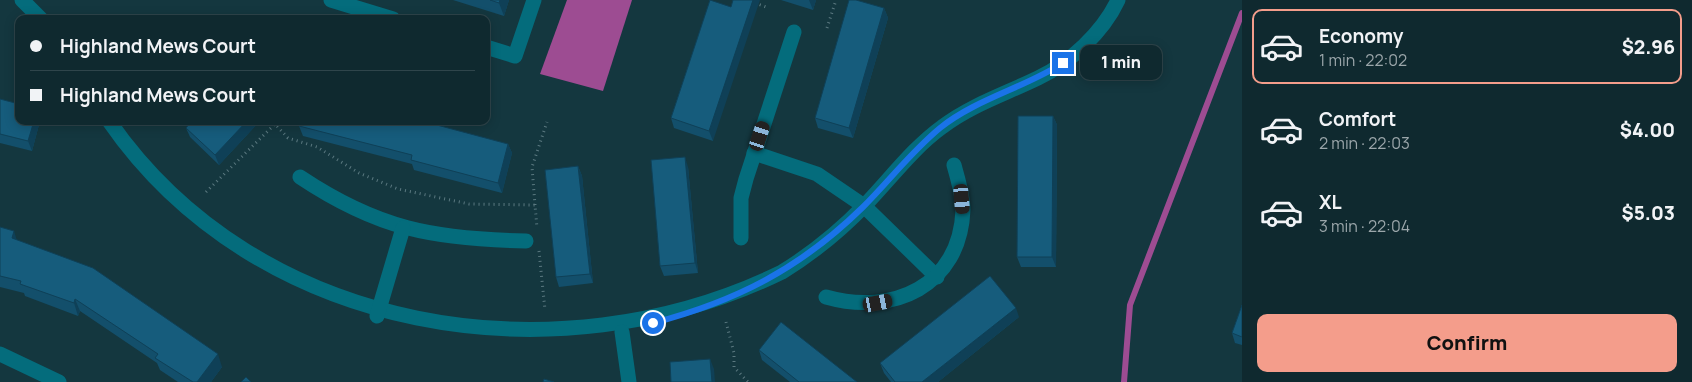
<!DOCTYPE html>
<html lang="en">
<head>
<meta charset="utf-8">
<style>
	body { margin:0; font-family:Manrope,sans-serif; background:#1d353b; color:#f1f3f6; height:100vh; display:flex; flex-direction:column; font-size:19px; white-space:nowrap }
	* { box-sizing:border-box; margin:0 }
	p { font-size:16px; color:#9ba6aa }
	.icon { flex:none; width:28px; height:28px; fill:none; stroke:currentColor; stroke-width:2; stroke-linecap:round; stroke-linejoin:round }
	.map { position:relative; flex:1; overflow:hidden }
	.drawer { display:flex; flex-direction:column; background:#0f292f; width:450px }
	.drawer>* { flex:none }
	.top-card { position:absolute; left:15px; top:15px; width:475px; height:110px; border-radius:10px; box-shadow:0 2px 12px #0003,0 0 0 1px #2f454b; display:grid; align-content:center; height:110px; padding:0 15px; background:#0f292f }
	.end { position:absolute; width:22px; height:22px; margin:-11px; border:6px solid #1a73e8; background:#fff; box-shadow:0 0 0 2px #fff }
	.from { border-radius:50% }
	.bubble { position:absolute; height:35px; border-radius:10px; background:#0f292f; box-shadow:0 2px 12px #0003,0 0 0 1px #2f454b; font-size:16px; font-weight:800; line-height:35px; text-align:center }
	.car { position:absolute; width:15px; height:30px; margin:-15px -8px; border-radius:6px; box-shadow:0 0 4px 1px #0007; background:linear-gradient(#222 24%,#8ab4d8 0 40%,#222 0 76%,#8ab4d8 0 86%,#222 0) }
	.top-card b { display:flex; align-items:center; gap:18px; height:48px; font-size:19px }
	.top-card b+b { border-top:1px solid #2f454b }
	.top-card i { width:12px; height:12px; background:#f1f3f6 }
	ul { padding:9px 0 0; list-style:none }
	li { display:flex; align-items:center; gap:15px; height:75px; margin:0 10px 8px; padding:0 5px; border:2px solid transparent; border-radius:10px }
	li div { flex:1 }
	li b { display:block; font-size:19px }
	li em { font-style:normal; font-weight:800 }
	li.current { border-color:#f49d8b }
	li>.icon { width:45px; height:45px; stroke-width:1.5 }
	.cta { display:flex; gap:10px; margin-top:auto; padding:10px 15px }
	.cta a { flex:1; height:58px; border-radius:10px; background:#f49d8b; color:#111; font-size:20px; font-weight:800; line-height:58px; text-align:center }
	main { display:flex; flex:1; min-height:0 }
	.map>svg:first-child { display:block }
	.water { fill:#9d4c92 }
	.lines { fill:none; stroke-linecap:round; stroke-linejoin:round }
	.stream { stroke:#9d4c92; stroke-width:6 }
	.path { stroke:#5b7980; stroke-width:3; stroke-dasharray:1 4; stroke-linecap:butt }
	.minor { stroke:#046c7c; stroke-width:15 }
	.wall { fill:#134f6b }
	.shaded-wall { fill:#0f4057 }
	.building { fill:#165c7c; stroke:#0f4057 }
	.route { stroke:#1a73e8; stroke-width:6 }
</style>
</head>
<body>
<main>
<div class="map">
<svg width="1242" height="382" viewBox="0 0 1242 382">
	<rect width="100%" height="100%" fill="#14373f"/>
	<path class="water" d="M 567,0 L 632,0 L 603,91 L 540,74 Z"/>
	<g class="lines">
		<path class="stream" d="M 1124,382 L 1130,305 L 1242,13"/>
		<g class="path">
			<path d="M 755,3 L 766,7"/>
			<path d="M 827,28 L 836,0"/>
			<path d="M 206,192 L 275,124 L 288,138 L 317,147 L 359,173 L 398,189 L 469,204 L 535,205 L 537,228"/>
			<path d="M 535,205 L 532,167 L 547,122"/>
			<path d="M 539,251 L 545,310"/>
			<path d="M 726,322 L 734,353 L 734,367 L 748,382"/>
		</g>
		<g class="minor">
			<path d="M 22,0 L 41,19"/>
			<path d="M 331,0 L 393,19"/>
			<path d="M 486,47 L 515,56 L 534,0"/>
			<path d="M 109,121 C 257,335 557,382 782,272 C 813,253 841,230 866,204 C 891,178 913,148 942,127 C 971,105 1005,94 1038,78 C 1070,63 1103,32 1118,0"/>
			<path d="M 754,153 L 817,174 L 864,206 L 937,277"/>
			<path d="M 300,177 C 378,229 433,239 526,241"/>
			<path d="M 741,238 L 741,198 L 746,179 L 794,32"/>
			<path d="M 826,297 C 893,316 960,286 963,210 C 963,195 958,180 954,165"/>
			<path d="M 377,316 L 403,228"/>
			<path d="M 622,332 L 629,382"/>
			<path d="M 0,354 L 59,382"/>
		</g>
	</g>
	<g class="wall">
		<path d="M 453,0 L 509,0 L 504,16 Z"/>
		<path d="M 710,0 L 713,141 L 674,128 L 671,118 Z"/>
		<path d="M 781,0 L 816,0 L 813,10 Z"/>
		<path d="M 884,8 L 888,18 L 853,138 L 818,128 L 815,118 Z"/>
		<path d="M 0,99 L 40,121 L 32,151 L 0,143 Z"/>
		<path d="M 1053,116 L 1057,125 L 1056,267 L 1021,267 L 1017,257 Z"/>
		<path d="M 192,121 L 260,121 L 219,165 L 190,137 L 186,128 Z"/>
		<path d="M 299,126 L 508,144 L 512,153 L 502,193 L 414,170 L 412,164 L 303,136 Z"/>
		<path d="M 578,166 L 582,176 L 593,283 L 559,287 L 556,277 Z"/>
		<path d="M 688,167 L 698,273 L 664,276 L 660,266 Z"/>
		<path d="M 0,227 L 17,240 L 222,367 L 211,382 L 178,382 L 160,370 L 157,363 L 80,311 L 78,316 L 25,296 L 24,293 L 0,287 Z"/>
		<path d="M 1242,305 L 1242,345 L 1235,343 L 1232,333 Z"/>
		<path d="M 1019,317 L 938,382 L 891,382 L 884,373 L 880,363 Z"/>
		<path d="M 759,350 L 857,382 L 790,382 L 762,360 Z"/>
	</g>
	<g class="shaded-wall">
		<path d="M 500,0 L 509,0 L 504,16 L 499,3 Z"/>
		<path d="M 753,0 L 760,0 L 713,141 L 709,131 Z"/>
		<path d="M 809,0 L 816,0 L 813,10 Z"/>
		<path d="M 884,8 L 888,18 L 853,138 L 849,128 Z"/>
		<path d="M 1053,116 L 1057,125 L 1056,267 L 1052,257 Z"/>
		<path d="M 34,121 L 40,121 L 32,151 L 28,141 Z"/>
		<path d="M 247,121 L 260,121 L 219,165 L 215,155 Z"/>
		<path d="M 508,144 L 512,153 L 502,193 L 498,183 Z"/>
		<path d="M 685,157 L 688,167 L 698,273 L 695,263 Z"/>
		<path d="M 578,166 L 582,176 L 593,283 L 590,274 Z"/>
		<path d="M 14,231 L 18,244 L 12,238 Z"/>
		<path d="M 75,299 L 80,311 L 78,316 L 74,303 Z"/>
		<path d="M 1016,308 L 1019,317 L 938,382 L 922,382 Z"/>
		<path d="M 218,354 L 222,367 L 211,382 L 197,382 Z"/>
		<path d="M 710,359 L 714,369 L 715,382 L 712,382 Z"/>
	</g>
	<g class="building">
		<path d="M 490,0 L 500,0 L 499,3 Z"/>
		<path d="M 710,0 L 731,7 L 733,0 L 753,0 L 709,131 L 671,118 Z"/>
		<path d="M 849,0 L 856,0 L 884,8 L 849,128 L 815,118 Z"/>
		<path d="M 0,99 L 19,104 L 19,121 L 34,121 L 28,141 L 0,134 Z"/>
		<path d="M 1018,116 L 1053,116 L 1052,257 L 1017,257 Z"/>
		<path d="M 192,121 L 247,121 L 215,155 L 186,128 Z"/>
		<path d="M 300,121 L 422,121 L 508,144 L 498,183 L 411,160 L 412,155 L 299,126 Z"/>
		<path d="M 685,157 L 695,263 L 660,266 L 651,160 Z"/>
		<path d="M 578,166 L 590,274 L 556,277 L 545,170 Z"/>
		<path d="M 0,227 L 14,231 L 12,238 L 93,268 L 218,354 L 197,382 L 193,382 L 155,358 L 158,354 L 75,299 L 74,303 L 20,284 L 21,281 L 0,276 Z"/>
		<path d="M 990,276 L 1016,308 L 922,382 L 895,382 L 880,363 Z"/>
		<path d="M 1242,305 L 1242,337 L 1232,333 Z"/>
		<path d="M 781,322 L 857,382 L 799,382 L 759,350 Z"/>
		<path d="M 710,359 L 712,382 L 671,382 L 670,362 Z"/>
		<path d="M 246,377 L 251,382 L 241,382 Z"/>
		<path d="M 544,379 L 554,382 L 543,382 Z"/>
	</g>
	<g class="lines">
		<path class="route" d="M 653,323 C 737,301 801,268 863,207 C 889,181 911,152 940,128 C 976,99 1024,88 1063,63"/>
	</g>
</svg>
<i class="end from" style="left:653px;top:323px"></i>
<i class="end" style="left:1063px;top:63px"></i>
<div class="bubble" style="left:1080px;top:45px;width:82px">1 min</div>
<i class="car" style="left:760px;top:136px;rotate:18deg"></i>
<i class="car" style="left:962px;top:199px;rotate:175deg"></i>
<i class="car" style="left:878px;top:303px;rotate:79deg"></i>
<div class="top-card">
<b><i class="from"></i>Highland Mews Court</b>
<b><i></i>Highland Mews Court</b>
</div>
</div>
<section class="drawer">
<ul>
<li class="current"><svg class="icon" aria-label="car" viewBox="0 0 24 24"><path d="M5 17H2v-5l4-1 3-4h7l3 4 3 1v5h-3M9 17h6M6 11h13"/><circle cx="7" cy="17" r="2"/><circle cx="17" cy="17" r="2"/></svg><div><b>Economy</b><p>1 min · 22:02</p></div><em>$2.96</em></li>
<li><svg class="icon" aria-label="car" viewBox="0 0 24 24"><path d="M5 17H2v-5l4-1 3-4h7l3 4 3 1v5h-3M9 17h6M6 11h13"/><circle cx="7" cy="17" r="2"/><circle cx="17" cy="17" r="2"/></svg><div><b>Comfort</b><p>2 min · 22:03</p></div><em>$4.00</em></li>
<li><svg class="icon" aria-label="car" viewBox="0 0 24 24"><path d="M5 17H2v-5l4-1 3-4h7l3 4 3 1v5h-3M9 17h6M6 11h13"/><circle cx="7" cy="17" r="2"/><circle cx="17" cy="17" r="2"/></svg><div><b>XL</b><p>3 min · 22:04</p></div><em>$5.03</em></li>
</ul>
<div class="cta"><a>Confirm</a></div>
</section>
</main>
</body>
</html>
